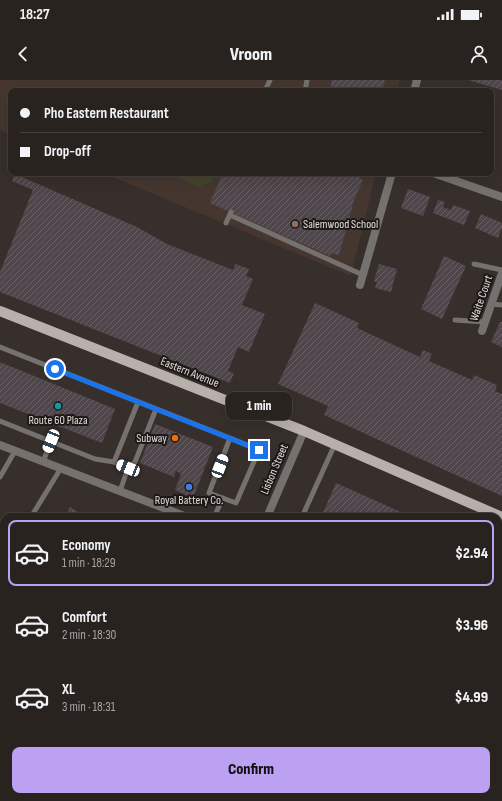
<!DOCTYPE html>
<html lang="en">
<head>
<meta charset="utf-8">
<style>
	body { margin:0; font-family:"Sofia Sans Condensed",sans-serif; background:#312b29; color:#f1f3f6; height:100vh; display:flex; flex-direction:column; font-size:15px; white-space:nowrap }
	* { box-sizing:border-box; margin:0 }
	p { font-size:13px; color:#a5a4a5 }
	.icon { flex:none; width:22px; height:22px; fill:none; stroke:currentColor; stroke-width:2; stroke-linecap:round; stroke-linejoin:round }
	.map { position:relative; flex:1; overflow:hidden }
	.panel { position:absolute; left:0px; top:433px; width:502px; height:288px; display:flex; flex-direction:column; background:#292320; border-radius:12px 12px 0 0; box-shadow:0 4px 16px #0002,0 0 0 1px #45403e }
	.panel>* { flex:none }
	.top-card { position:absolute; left:8px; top:8px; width:486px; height:88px; border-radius:8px; box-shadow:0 4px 16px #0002,0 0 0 1px #45403e; display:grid; align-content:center; height:88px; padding:0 12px; background:#292320 }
	.end { position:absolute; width:18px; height:18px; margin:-9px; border:5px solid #1a73e8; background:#fff; box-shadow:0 0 0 2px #fff }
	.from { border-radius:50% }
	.bubble { position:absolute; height:28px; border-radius:8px; background:#292320; box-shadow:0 4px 16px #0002,0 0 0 1px #45403e; font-size:13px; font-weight:800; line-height:28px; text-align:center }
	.car { position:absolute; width:12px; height:24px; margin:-12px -6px; border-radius:5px; box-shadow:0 0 3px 1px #0007; background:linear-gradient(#fff 24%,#345 0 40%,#fff 0 76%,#345 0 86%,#fff 0) }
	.top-card b { display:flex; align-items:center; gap:14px; height:38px; font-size:15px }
	.top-card b+b { border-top:1px solid #45403e }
	.top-card i { width:10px; height:10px; background:#f1f3f6 }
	ul { padding:7px 0 0; list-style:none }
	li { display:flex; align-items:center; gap:12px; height:66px; margin:0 8px 6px; padding:0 4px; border:2px solid transparent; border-radius:8px }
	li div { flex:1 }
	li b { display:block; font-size:15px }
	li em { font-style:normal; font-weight:800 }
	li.current { border-color:#bca0f2 }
	li>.icon { width:36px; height:36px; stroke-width:1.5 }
	.cta { display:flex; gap:8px; margin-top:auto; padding:8px 12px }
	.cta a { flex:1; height:46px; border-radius:8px; background:#bca0f2; color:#111; font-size:16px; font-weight:800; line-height:46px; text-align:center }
	.status { display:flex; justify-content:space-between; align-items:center; height:28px; padding:0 20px; background:#292320; direction:ltr }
	.status svg { height:11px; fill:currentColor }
	header { display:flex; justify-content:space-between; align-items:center; height:52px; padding:0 12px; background:#292320; font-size:18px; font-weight:800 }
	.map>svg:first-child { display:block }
	.built { fill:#453730 }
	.pitch { fill:#424529 }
	.building { fill:url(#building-hatch) }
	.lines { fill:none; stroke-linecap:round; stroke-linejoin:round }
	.service { stroke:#75716e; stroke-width:5 }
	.minor { stroke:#75716e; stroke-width:8 }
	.primary { stroke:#b8b0ab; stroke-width:10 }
	.route { stroke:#1a73e8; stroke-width:5 }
	.education-dot { fill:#8d6e63; stroke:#1c1816; stroke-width:1.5 }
	.culture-dot { fill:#0f9aa8; stroke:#1c1816; stroke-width:1.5 }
	.food-dot { fill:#e8710a; stroke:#1c1816; stroke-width:1.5 }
	.shop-dot { fill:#3f7fe0; stroke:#1c1816; stroke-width:1.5 }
	.labels { text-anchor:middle; stroke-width:4; stroke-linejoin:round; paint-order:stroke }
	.poi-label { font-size:12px; fill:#e0dbd9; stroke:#1c1816 }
	.street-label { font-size:12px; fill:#e0dbd9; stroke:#1c1816 }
</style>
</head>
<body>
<div class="status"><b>18:27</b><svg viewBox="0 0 49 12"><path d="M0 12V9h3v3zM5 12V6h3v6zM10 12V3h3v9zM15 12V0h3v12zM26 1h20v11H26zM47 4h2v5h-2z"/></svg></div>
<header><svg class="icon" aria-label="back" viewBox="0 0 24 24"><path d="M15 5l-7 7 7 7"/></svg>Vroom<svg class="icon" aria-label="person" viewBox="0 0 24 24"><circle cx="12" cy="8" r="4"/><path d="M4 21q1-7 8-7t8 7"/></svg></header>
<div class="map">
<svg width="502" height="721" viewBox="0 0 502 721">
	<defs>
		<pattern id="building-hatch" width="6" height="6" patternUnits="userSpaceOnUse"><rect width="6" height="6" fill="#4e464a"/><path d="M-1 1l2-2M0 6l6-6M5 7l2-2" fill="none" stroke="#676064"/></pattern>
	</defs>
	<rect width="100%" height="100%" fill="#372f2b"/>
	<g class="built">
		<path d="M 0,0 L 400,0 L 397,11 L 11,11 L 11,55 L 0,50 Z"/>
		<path d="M 103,93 L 376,93 L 351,196 Z"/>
		<path d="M 188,717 L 424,717 L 433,721 L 189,721 Z"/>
	</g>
	<g class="pitch">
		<path d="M 168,93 L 215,93 L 211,102 L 199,107 Z"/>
		<path d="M 227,717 L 316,717 L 317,721 L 221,721 L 221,719 Z"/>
	</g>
	<g class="building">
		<path d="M 332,0 L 385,0 L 382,11 L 332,11 L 330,10 Z"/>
		<path d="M 468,0 L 502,0 L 502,10 Z"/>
		<path d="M 223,93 L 361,93 L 359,98 L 363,100 L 354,120 L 339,175 L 331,173 L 330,176 L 210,123 Z"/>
		<path d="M 15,94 L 137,147 L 167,164 L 233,190 L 235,184 L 249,189 L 246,196 L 253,199 L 242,225 L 265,234 L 249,272 L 238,267 L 228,291 L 234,293 L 230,303 L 0,212 L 0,192 L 33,110 L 12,101 Z"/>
		<path d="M 408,109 L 430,117 L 423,136 L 401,128 Z"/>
		<path d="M 438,120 L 445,122 L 443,127 L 451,130 L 453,125 L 470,131 L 464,145 L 433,133 Z"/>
		<path d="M 481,134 L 502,143 L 502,148 L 498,158 L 475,148 Z"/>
		<path d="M 444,176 L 466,186 L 442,239 L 421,229 Z"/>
		<path d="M 379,184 L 397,189 L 391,212 L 375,208 L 377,202 L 374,201 Z"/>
		<path d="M 315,223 L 359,243 L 357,248 L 420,277 L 423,270 L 432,274 L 429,281 L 472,300 L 474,295 L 497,305 L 495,311 L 502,314 L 502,416 L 324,335 L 328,326 L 278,304 Z"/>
		<path d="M 500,242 L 502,242 L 502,267 L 491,262 Z"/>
		<path d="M 0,282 L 115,329 L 102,363 L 0,323 Z"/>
		<path d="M 155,344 L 213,367 L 193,418 L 175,410 L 181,394 L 176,391 L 174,397 L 140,383 Z"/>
		<path d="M 336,403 L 412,437 L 321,437 Z"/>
		<path d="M 70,427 L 87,437 L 65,437 Z"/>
		<path d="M 447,432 L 459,437 L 445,437 Z"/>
		<path d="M 0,458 L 4,460 L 4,483 L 0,481 Z"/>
		<path d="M 498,502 L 502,504 L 502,553 L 498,561 Z"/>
		<path d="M 0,513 L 4,515 L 4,536 L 0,534 Z"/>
		<path d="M 4,543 L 4,581 L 0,588 L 0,550 Z"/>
		<path d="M 498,582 L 502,584 L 502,599 L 498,608 Z"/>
		<path d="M 0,690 L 4,693 L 4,712 L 0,710 Z"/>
		<path d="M 502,704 L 502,714 L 499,712 Z"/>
		<path d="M 12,717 L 47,717 L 54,721 L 19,721 Z"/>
		<path d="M 100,717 L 122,717 L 120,721 L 98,721 Z"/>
	</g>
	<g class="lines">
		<g class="service">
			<path d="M 265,11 L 270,0"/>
			<path d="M 305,11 L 307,0"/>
			<path d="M 230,135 L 363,195"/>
			<path d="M 226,143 L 231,132"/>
			<path d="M 474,184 L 502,190"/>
			<path d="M 491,224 L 502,225"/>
			<path d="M 455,240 L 485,242"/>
			<path d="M 0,267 L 230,358 L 259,370 L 236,423 L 209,413 L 230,358"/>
			<path d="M 0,341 L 95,379 L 114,382 L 128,388 L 120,411"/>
			<path d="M 43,382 L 51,361"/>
			<path d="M 114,382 L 138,322"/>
			<path d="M 128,388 L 135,382 L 156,329"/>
			<path d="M 0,397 L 15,371"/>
			<path d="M 31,437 L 61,388"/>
			<path d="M 214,437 L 223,418"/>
			<path d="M 302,437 L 335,364"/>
			<path d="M 0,444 L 4,446"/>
			<path d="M 175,717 L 176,721"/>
			<path d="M 147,721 L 150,717"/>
		</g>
		<g class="minor">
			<path d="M 414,11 L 417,0"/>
			<path d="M 433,93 L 502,117"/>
			<path d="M 360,205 L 392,93"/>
			<path d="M 482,251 L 502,193"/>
			<path d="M 0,365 L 187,437"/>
			<path d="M 267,437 L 304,351"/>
			<path d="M 498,660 L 502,652"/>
			<path d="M 468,721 L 470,717"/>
		</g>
		<path class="primary" d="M 0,231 L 304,351 L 502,437"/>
	</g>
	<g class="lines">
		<path class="route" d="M 55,289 L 259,370"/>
	</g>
	<circle class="education-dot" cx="295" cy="144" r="4"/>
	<circle class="culture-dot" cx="58" cy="326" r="4"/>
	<circle class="food-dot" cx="175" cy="358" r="4"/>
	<circle class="shop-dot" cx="189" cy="407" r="4"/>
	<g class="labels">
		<g class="poi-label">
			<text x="303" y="148" text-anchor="start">Salemwood School</text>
			<text x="58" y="344">Route 60 Plaza</text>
			<text x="167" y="362" text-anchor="end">Subway</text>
			<text x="189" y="424">Royal Battery Co.</text>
		</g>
		<g class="street-label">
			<text transform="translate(481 218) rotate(-71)" y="4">Waite Court</text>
			<text transform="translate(190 292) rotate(22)" y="4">Eastern Avenue</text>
			<text transform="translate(274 389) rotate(-67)" y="4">Lisbon Street</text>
		</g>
	</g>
</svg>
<i class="end from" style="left:55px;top:289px"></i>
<i class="end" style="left:259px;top:370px"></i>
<div class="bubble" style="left:226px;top:312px;width:66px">1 min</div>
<i class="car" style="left:51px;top:361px;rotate:202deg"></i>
<i class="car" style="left:220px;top:386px;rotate:21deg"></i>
<i class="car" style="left:128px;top:388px;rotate:292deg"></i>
<div class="top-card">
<b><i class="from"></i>Pho Eastern Restaurant</b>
<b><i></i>Drop-off</b>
</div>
<section class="panel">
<ul>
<li class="current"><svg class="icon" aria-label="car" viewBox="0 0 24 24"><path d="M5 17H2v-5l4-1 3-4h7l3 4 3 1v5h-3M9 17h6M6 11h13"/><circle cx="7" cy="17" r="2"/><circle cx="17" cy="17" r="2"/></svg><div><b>Economy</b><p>1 min · 18:29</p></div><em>$2.94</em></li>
<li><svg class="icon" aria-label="car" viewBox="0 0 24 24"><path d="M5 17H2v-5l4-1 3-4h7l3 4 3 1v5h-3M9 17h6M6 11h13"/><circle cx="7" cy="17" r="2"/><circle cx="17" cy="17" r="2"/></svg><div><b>Comfort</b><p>2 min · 18:30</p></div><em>$3.96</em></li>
<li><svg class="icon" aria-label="car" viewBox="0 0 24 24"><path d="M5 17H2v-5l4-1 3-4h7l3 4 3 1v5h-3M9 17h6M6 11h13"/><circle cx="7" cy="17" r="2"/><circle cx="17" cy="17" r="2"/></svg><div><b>XL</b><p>3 min · 18:31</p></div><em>$4.99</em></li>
</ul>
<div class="cta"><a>Confirm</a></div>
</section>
</div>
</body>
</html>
